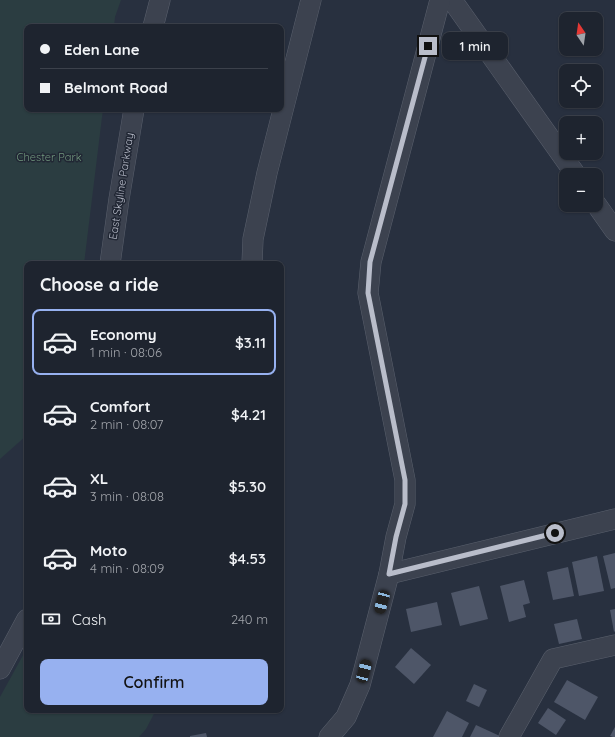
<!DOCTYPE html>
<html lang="en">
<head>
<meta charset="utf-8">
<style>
	body { margin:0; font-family:Quicksand,sans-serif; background:#2b303b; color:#f1f3f6; height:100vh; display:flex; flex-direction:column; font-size:15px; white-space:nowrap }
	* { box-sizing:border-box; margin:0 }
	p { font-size:13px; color:#a1a4aa }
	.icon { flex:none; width:22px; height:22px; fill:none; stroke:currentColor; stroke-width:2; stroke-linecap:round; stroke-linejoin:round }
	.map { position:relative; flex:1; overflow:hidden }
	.side { position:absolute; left:24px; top:261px; width:260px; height:452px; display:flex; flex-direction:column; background:#1e242f; border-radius:8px; box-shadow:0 1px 3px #0004,0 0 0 1px #3c414b }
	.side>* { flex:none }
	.guide { position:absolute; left:24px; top:24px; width:260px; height:88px; border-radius:8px; box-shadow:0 1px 3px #0004,0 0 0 1px #3c414b; display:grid; align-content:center; height:88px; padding:0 16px; background:#1e242f }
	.needle { width:26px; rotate:347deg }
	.controls { position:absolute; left:559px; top:12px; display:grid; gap:8px }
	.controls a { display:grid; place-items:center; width:44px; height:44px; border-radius:8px; background:#1e242f; box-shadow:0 1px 3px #0004,0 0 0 1px #3c414b; font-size:20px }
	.end { position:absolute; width:18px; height:18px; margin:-9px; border:5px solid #b9bdca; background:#111; box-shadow:0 0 0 2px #111 }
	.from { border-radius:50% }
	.bubble { position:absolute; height:28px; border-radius:8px; background:#1e242f; box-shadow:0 1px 3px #0004,0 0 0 1px #3c414b; font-size:13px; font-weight:600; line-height:28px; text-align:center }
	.car { position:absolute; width:12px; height:24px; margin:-12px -6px; border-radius:5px; box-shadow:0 0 3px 1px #0007; background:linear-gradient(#222 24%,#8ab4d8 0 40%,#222 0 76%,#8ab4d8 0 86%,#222 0) }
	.guide b { display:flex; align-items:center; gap:14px; height:38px; font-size:15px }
	.guide b+b { border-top:1px solid #3c414b }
	.guide i { width:10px; height:10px; background:#f1f3f6 }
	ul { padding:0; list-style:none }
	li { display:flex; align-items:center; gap:12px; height:66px; margin:0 8px 6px; padding:0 8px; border:2px solid transparent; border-radius:8px }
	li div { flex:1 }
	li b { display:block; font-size:15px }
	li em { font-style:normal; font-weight:600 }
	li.current { border-color:#97b1f0 }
	li>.icon { width:36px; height:36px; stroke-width:1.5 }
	h2 { padding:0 16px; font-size:18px; line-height:48px }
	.pay { display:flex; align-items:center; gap:10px; height:44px; padding:0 16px; font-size:15px }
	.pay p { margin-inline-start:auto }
	.cta { display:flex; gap:8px; margin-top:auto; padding:8px 16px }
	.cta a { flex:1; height:46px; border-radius:8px; background:#97b1f0; color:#111; font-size:16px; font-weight:600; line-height:46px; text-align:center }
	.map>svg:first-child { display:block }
	.green { fill:#2b3d41 }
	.building { fill:#4e5668 }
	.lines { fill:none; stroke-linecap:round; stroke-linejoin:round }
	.minor-casing { stroke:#5a606d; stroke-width:21 }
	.minor { stroke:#3c424f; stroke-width:20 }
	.route { stroke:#b9bdca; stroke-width:5 }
	.labels { text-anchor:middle; stroke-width:3; stroke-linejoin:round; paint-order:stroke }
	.park-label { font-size:11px; fill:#72987e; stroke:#212734 }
	.street-label { font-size:11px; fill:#b9bdca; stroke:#212734 }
</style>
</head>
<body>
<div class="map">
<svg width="615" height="737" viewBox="0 0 615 737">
	<rect width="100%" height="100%" fill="#28303f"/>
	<g class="green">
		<path d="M 0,0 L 121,0 L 115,17 L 114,27 L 27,27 L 27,109 L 103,109 L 84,264 L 27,264 L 27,435 L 0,459 Z"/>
		<path d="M 27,648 L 27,710 L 156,710 L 146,729 L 139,737 L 0,737 L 0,697 Z"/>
	</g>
	<g class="building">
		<path d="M 615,553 L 615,588 L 611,589 L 603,556 Z"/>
		<path d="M 597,556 L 604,591 L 579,596 L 572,562 Z"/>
		<path d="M 568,567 L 574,596 L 553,600 L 547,572 Z"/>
		<path d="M 524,580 L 530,603 L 523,605 L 526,617 L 509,622 L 500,586 Z"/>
		<path d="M 479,586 L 488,619 L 460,626 L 451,593 Z"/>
		<path d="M 437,602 L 442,625 L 411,632 L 406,609 Z"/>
		<path d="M 615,609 L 615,631 L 614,632 L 610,610 Z"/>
		<path d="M 577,619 L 582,639 L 559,644 L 554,624 Z"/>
		<path d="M 411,648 L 431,665 L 414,684 L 395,667 Z"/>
		<path d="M 567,680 L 598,697 L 585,720 L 554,702 Z"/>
		<path d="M 474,684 L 487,690 L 479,707 L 466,701 Z"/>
		<path d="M 548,708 L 566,720 L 556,735 L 538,723 Z"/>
		<path d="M 447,711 L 469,723 L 462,737 L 433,737 Z"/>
		<path d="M 476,725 L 502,737 L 470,737 Z"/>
		<path d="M 615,727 L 615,737 L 613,737 L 610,736 Z"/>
		<path d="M 206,733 L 207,737 L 190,737 L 190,736 Z"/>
	</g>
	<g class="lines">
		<g class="minor-casing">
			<g id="minor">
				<path d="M 452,0 L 576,175"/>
				<path d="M 153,27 L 160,0"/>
				<path d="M 596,204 L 615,231"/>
				<path d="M 110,264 L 119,199 L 134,109"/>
				<path d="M 252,264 L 253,239 L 267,173 L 311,0"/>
				<path d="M 389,574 L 615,519"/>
				<path d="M 0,669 L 27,619"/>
				<path d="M 329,737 L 346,717 L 360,685 L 389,574 L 396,537 L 405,504 L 405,480 L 368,293 L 371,262 L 440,0"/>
				<path d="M 509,737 L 553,659 L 615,645"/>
			</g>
		</g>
		<use href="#minor" class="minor"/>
	</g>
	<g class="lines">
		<path class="route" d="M 428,46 L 370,262 L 368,293 L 405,480 L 405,504 L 396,537 L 389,574 L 555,533"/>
	</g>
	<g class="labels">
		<g class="park-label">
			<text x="49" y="161">Chester Park</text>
		</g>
		<g class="street-label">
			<text transform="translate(121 186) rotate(-81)" y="4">East Skyline Parkway</text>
		</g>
	</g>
</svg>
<div class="controls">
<a><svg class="needle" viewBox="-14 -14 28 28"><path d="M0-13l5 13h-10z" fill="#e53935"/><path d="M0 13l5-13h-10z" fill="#a1a4aa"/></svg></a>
<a><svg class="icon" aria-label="locate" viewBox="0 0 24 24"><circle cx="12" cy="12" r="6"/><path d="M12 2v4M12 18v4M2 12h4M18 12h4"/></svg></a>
<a>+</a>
<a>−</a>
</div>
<i class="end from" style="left:555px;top:533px"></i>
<i class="end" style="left:428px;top:46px"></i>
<div class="bubble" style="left:442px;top:32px;width:66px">1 min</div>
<i class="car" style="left:382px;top:602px;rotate:195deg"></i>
<i class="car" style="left:364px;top:671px;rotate:15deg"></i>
<div class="guide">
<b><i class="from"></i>Eden Lane</b>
<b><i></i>Belmont Road</b>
</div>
<section class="side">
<h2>Choose a ride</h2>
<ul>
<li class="current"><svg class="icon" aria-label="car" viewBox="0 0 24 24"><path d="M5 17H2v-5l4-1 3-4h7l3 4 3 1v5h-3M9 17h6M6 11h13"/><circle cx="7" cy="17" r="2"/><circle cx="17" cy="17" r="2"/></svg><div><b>Economy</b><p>1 min · 08:06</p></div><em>$3.11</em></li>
<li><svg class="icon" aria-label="car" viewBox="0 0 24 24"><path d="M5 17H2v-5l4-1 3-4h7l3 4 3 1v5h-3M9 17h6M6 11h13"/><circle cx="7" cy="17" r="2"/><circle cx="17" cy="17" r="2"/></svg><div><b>Comfort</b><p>2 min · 08:07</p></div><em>$4.21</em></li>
<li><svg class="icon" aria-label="car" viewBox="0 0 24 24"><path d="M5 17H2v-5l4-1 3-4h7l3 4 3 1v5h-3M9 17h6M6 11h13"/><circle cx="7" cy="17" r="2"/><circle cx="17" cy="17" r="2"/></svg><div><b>XL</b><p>3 min · 08:08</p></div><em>$5.30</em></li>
<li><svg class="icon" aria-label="car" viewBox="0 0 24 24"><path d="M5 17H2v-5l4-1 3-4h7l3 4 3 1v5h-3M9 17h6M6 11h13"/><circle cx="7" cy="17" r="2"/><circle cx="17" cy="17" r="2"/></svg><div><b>Moto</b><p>4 min · 08:09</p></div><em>$4.53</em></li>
</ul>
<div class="pay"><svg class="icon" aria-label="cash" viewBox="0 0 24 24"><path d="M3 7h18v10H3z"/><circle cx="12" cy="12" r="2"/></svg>Cash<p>240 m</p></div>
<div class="cta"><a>Confirm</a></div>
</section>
</div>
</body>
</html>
